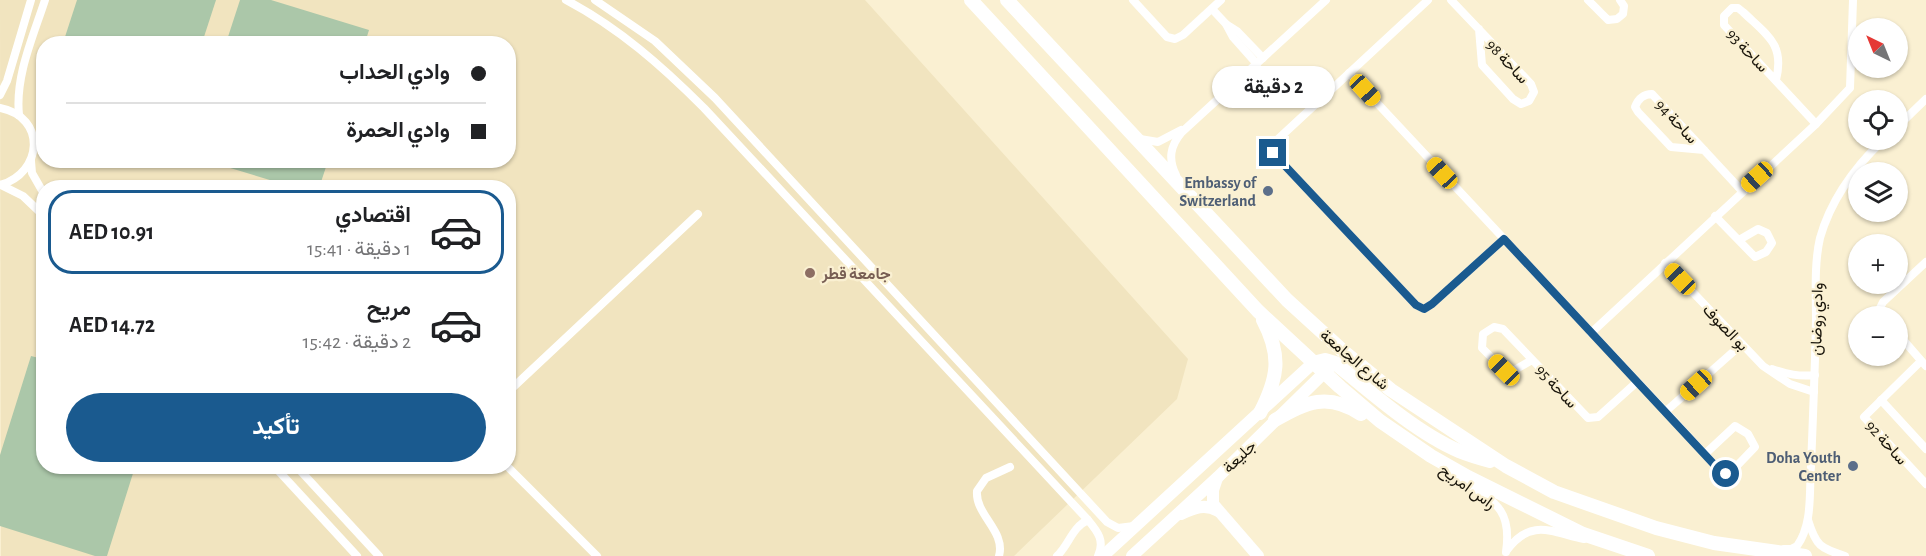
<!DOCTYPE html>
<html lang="ar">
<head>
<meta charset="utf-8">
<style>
	body { margin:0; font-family:"Alegreya Sans",Vazirmatn,sans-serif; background:#f6f6f6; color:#202124; direction:rtl; height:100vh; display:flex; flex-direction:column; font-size:22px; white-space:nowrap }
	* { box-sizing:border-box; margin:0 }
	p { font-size:20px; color:#757577 }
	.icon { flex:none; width:33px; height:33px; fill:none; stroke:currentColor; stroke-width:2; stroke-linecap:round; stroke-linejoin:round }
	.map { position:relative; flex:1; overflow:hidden; direction:ltr }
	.sheet { position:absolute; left:36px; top:180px; width:480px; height:294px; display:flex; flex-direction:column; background:#fff; border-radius:24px; box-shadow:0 2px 4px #0004; direction:rtl }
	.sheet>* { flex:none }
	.guide { position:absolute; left:36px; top:36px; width:480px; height:132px; border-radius:24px; box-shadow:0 2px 4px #0004; direction:rtl; display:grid; align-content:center; height:132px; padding:0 30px; background:#fff }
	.needle { width:39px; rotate:317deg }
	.buttons { position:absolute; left:1848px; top:18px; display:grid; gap:12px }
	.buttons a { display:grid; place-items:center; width:60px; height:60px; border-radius:50%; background:#fff; box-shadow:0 2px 4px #0004; font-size:30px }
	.end { position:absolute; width:27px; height:27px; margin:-14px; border:8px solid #1a5a8f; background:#fff; box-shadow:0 0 0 3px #fff }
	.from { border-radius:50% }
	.bubble { position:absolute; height:42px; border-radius:21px; background:#fff; box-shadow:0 2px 4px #0004; font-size:20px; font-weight:700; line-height:42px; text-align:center; direction:rtl }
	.car { position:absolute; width:18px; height:36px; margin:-18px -9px; border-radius:8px; box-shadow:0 0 4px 2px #0007; background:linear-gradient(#f5c518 24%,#345 0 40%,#f5c518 0 76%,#345 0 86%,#f5c518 0) }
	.guide b { display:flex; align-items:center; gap:21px; height:57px; font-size:22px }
	.guide b+b { border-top:2px solid #e0e0e0 }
	.guide i { width:15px; height:15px; background:#202124 }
	ul { padding:10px 0 0; list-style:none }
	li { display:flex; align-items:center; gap:18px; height:84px; margin:0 12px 9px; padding:0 18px; border:3px solid transparent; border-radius:24px }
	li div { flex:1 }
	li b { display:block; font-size:22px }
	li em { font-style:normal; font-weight:700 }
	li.current { border-color:#1a5a8f }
	li>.icon { width:54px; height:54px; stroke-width:1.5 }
	.cta { display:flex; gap:12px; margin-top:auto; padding:12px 30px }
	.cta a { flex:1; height:69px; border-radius:36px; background:#1a5a8f; color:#fff; font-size:24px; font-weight:700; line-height:69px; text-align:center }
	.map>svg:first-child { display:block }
	.built { fill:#f1e4bf; fill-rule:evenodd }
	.green { fill:#abc7a9 }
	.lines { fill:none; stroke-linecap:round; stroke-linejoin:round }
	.street { stroke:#fff; stroke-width:8 }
	.secondary { stroke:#fff; stroke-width:12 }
	.primary { stroke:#fff; stroke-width:14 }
	.route { stroke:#1a5a8f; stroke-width:8 }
	.service-dot { fill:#5c6f8a; stroke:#faf0d2; stroke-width:2 }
	.education-dot { fill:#8d6e63; stroke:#faf0d2; stroke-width:2 }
	.labels { text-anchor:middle; stroke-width:4.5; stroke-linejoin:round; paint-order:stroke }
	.street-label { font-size:16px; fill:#18140a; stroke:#faf0d2 }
	.service-label { font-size:16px; font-weight:bold; fill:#4e5e75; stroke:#faf0d2; text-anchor:end }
	.education-label { font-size:16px; font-weight:bold; fill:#785e54; stroke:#faf0d2; text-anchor:start }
</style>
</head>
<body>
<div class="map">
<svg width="1926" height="556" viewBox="0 0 1926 556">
	<rect width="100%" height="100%" fill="#faf0d2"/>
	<path class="built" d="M 0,0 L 865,0 L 1188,359 L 1177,399 L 1014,556 L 1,556 ZM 44,44 L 508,44 L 508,160 L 44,160 ZM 44,188 L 508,188 L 508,466 L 44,466 Z"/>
	<g class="green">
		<path d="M 77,0 L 216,0 L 202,43 L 63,43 Z"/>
		<path d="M 240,0 L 271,0 L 369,30 L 365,43 L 226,43 Z"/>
		<path d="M 207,161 L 328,161 L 319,188 L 293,187 Z"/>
		<path d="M 31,356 L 43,359 L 44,466 L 135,467 L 107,556 L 95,556 L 0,526 L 0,455 Z"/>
	</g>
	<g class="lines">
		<g class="street">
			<path d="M 566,0 C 619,28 662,66 704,108 L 1088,520 C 1098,532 1105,541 1098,556"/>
			<path d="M 595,0 L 655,41 L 715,98 L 1107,522 L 1118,528 L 1134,526"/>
			<path d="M 1133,0 L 1167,37 L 1175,39 L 1183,35 L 1221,0"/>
			<path d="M 1428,0 L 1277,140 L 1273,146 L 1273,153 L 1416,305 L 1424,309 L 1432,304 L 1504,239"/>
			<path d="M 1451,0 L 1531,84 L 1534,92 L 1529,101 L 1521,104 L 1513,99 L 1482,65 L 1479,29"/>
			<path d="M 1588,0 L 1608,20 L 1617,19 L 1623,14 L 1624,6 L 1620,0"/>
			<path d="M 1212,9 L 1226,24 L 1233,37 L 1257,64"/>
			<path d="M 1226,24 L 1237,31 L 1263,58"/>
			<path d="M 1349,73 L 1677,424 L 1722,473 L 1730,473 L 1755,447 L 1748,434 L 1735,426 L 1705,454"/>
			<path d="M 1776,80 C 1785,44 1767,35 1743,12 L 1738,8 L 1732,8 L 1724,16 L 1724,25 L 1816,124"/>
			<path d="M 0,95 L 7,81 L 31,0"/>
			<path d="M 0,108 C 47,117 43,173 0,185"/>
			<path d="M 19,115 C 15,76 33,37 45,0"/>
			<path d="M 1898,126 L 1926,99"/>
			<path d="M 1140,139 L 1158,142 L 1181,130"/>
			<path d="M 1704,150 L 1671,147 L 1638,112 L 1635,107 C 1638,99 1643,94 1652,94 L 1742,191"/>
			<path d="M 31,161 L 32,173 L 44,194"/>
			<path d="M 1176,175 C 1168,159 1170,146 1182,132 L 1326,0"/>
			<path d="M 1,185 L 23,196 L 44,216"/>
			<path d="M 1715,216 L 1755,257 L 1766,252 L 1772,243 L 1767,233 L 1758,229 L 1739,240"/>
			<path d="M 1665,263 L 1763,366 L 1790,384 L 1814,392"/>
			<path d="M 1882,316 L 1880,308 L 1883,302 L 1926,262"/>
			<path d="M 1591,333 L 1816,124 L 1850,88 L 1853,0"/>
			<path d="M 1898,334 L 1926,366"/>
			<path d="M 1532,360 L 1513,371 L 1504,370 L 1482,348 L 1483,334 L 1494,327 L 1503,329 L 1588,418 L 1598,417 L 1637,382"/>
			<path d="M 1921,361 L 1864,417 L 1926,484"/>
			<path d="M 1772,369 C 1787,374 1799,377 1815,375"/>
			<path d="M 508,392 L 698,214"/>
			<path d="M 1881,400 L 1926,449"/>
			<path d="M 1665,412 L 1742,344"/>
			<path d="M 274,466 L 357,556"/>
			<path d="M 296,466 L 379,556"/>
			<path d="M 507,466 L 597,556"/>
			<path d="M 1464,481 C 1497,503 1512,511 1506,552"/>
			<path d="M 1808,520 C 1816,546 1820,548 1845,556"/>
			<path d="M 1784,549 L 1791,549 L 1797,546 C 1813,524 1809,492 1811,466 C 1813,417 1815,369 1816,320 C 1816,294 1814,264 1820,238 C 1831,199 1855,167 1883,140"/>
			<path d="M 1507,550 C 1531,518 1551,532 1584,539"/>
			<path d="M 999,556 C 1006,531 975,515 977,491 L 986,478 L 1010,467"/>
			<path d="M 1057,556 C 1069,545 1072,527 1088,520"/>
		</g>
		<g class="secondary">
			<path d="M 1217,478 L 1213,490 L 1213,504 L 1258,556"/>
			<path d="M 1181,514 C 1194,508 1205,503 1218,511"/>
			<path d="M 1103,556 L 1313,363"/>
			<path d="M 1132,556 L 1218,477 L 1331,366"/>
		</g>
		<g class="primary">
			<path d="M 971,0 L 1258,311 L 1340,387 L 1380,421 L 1431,456 L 1468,477 L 1583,534 L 1648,556"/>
			<path d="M 1007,0 L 1287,300 L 1344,352 L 1391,390 L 1506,466 L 1554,492 L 1656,528 L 1714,543 L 1805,556"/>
			<path d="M 1313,363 L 1325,360 L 1335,363 C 1369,391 1418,434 1459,451 C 1469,455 1479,458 1490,461"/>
			<path d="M 1260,413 C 1278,378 1282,356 1263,320"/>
			<path d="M 1275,420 C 1307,402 1327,392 1361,414"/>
		</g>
	</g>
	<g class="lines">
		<path class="route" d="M 1273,153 L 1416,305 L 1424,309 L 1432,304 L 1504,239 L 1722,473 L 1726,474"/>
	</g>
	<g class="service-dot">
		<circle cx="1268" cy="191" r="6"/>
		<circle cx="1853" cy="466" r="6"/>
	</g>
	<circle class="education-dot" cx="810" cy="273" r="6"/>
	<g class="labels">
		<g class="street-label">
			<text transform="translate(1748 50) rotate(47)" y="6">ساحة 93</text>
			<text transform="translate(1508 61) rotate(47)" y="6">ساحة 98</text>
			<text transform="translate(1677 121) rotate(47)" y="6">ساحة 94</text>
			<text transform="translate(1816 319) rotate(-89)" y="6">وادي روضان</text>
			<text transform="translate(1726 327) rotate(46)" y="6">بو الصوف</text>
			<text transform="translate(1355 359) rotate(40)" y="6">شارع الجامعة</text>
			<text transform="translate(1557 386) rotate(47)" y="6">ساحة 95</text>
			<text transform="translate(1887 442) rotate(48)" y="6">ساحة 92</text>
			<text transform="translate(1239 456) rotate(-44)" y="6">جليعة</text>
			<text transform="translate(1468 486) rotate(36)" y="6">راس امريح</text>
		</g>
		<g class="service-label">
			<text x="1256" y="188">Embassy of<tspan x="1256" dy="18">Switzerland</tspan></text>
			<text x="1841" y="463">Doha Youth<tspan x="1841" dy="18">Center</tspan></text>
		</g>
		<g class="education-label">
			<text x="822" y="279">جامعة قطر</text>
		</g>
	</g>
</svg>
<div class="buttons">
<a><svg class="needle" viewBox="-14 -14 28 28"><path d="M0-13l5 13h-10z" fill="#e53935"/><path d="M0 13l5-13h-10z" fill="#757577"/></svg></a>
<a><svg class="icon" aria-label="locate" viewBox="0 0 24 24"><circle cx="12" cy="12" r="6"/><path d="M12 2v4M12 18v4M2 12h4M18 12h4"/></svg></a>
<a><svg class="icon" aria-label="layers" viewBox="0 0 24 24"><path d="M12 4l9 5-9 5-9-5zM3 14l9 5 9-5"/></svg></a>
<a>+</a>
<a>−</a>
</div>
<i class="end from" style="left:1726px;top:474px"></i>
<i class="end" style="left:1273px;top:153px"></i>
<div class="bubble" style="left:1212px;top:66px;width:123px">2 دقيقة</div>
<i class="car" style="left:1365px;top:90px;rotate:137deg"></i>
<i class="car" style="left:1442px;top:173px;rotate:317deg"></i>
<i class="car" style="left:1757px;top:177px;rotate:228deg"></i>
<i class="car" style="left:1680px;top:279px;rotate:316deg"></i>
<i class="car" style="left:1504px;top:370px;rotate:315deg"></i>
<i class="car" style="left:1696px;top:385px;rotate:228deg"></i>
<div class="guide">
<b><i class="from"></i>وادي الحداب</b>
<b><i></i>وادي الحمرة</b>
</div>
<section class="sheet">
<ul>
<li class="current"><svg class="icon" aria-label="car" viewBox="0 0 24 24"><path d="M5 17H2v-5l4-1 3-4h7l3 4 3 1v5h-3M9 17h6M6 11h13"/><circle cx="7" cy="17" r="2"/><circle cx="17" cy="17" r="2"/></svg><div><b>اقتصادي</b><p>1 دقيقة · 15:41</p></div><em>AED 10.91</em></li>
<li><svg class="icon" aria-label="car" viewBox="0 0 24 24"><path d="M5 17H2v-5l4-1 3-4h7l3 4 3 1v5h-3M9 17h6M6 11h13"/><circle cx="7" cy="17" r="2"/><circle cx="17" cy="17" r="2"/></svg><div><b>مريح</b><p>2 دقيقة · 15:42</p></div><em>AED 14.72</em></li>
</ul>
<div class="cta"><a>تأكيد</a></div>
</section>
</div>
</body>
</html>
